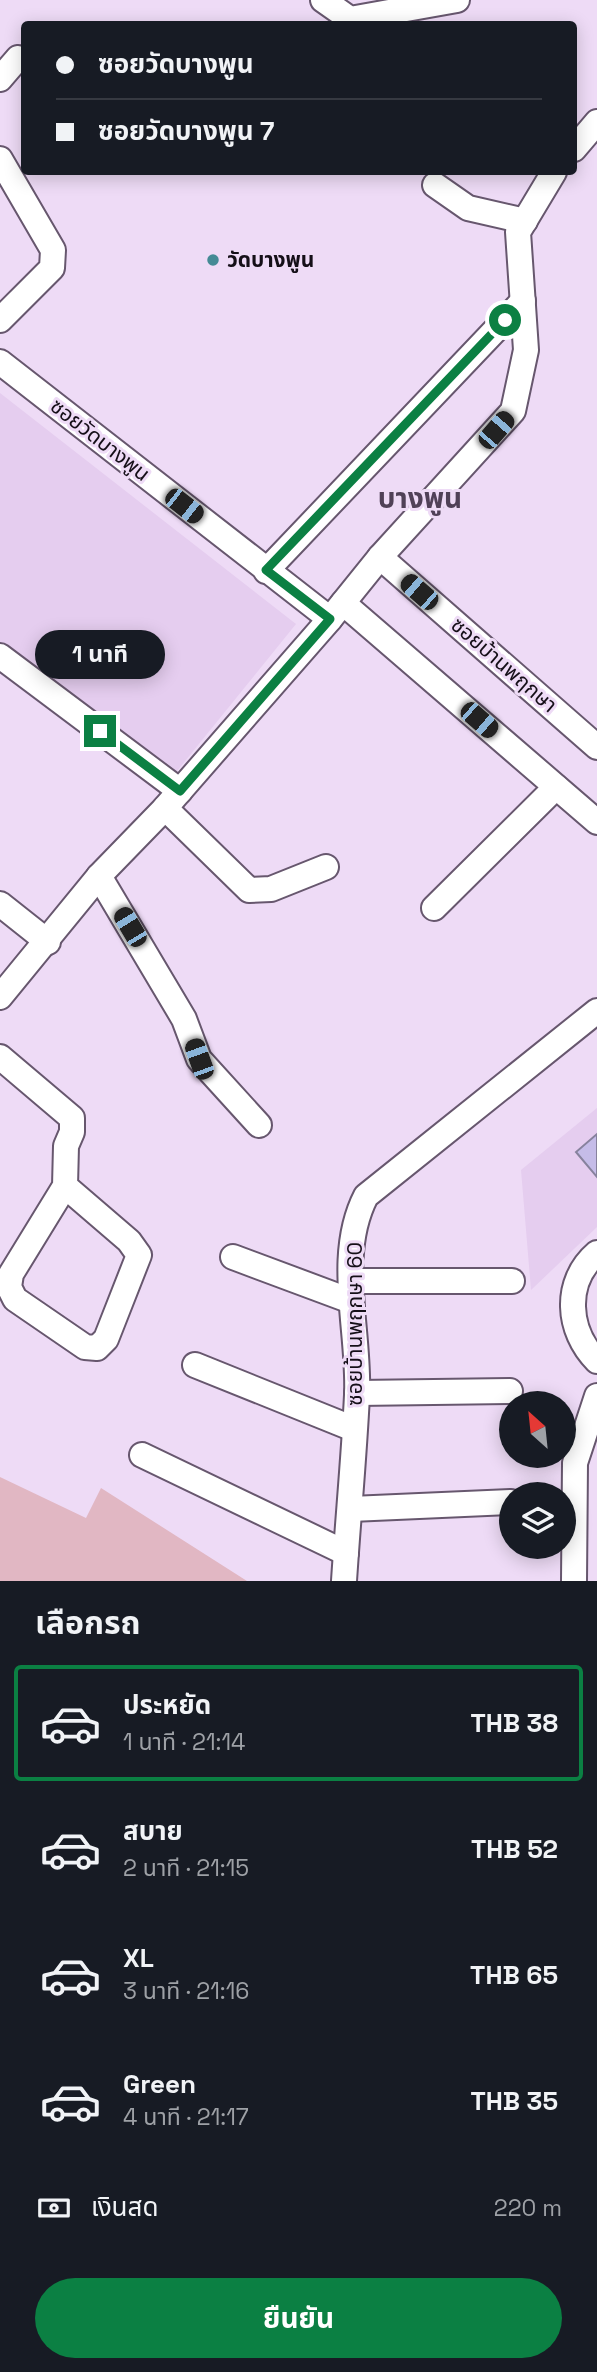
<!DOCTYPE html>
<html lang="th">
<head>
<meta charset="utf-8">
<style>
	body { margin:0; font-family:"Space Grotesk","Noto Sans Thai",sans-serif; background:#20242c; color:#f1f3f6; height:100vh; display:flex; flex-direction:column; font-size:26px; white-space:nowrap }
	* { box-sizing:border-box; margin:0 }
	p { font-size:23px; color:#9ea1a6 }
	.icon { flex:none; width:38px; height:38px; fill:none; stroke:currentColor; stroke-width:2; stroke-linecap:round; stroke-linejoin:round }
	.map { position:relative; height:1581px; overflow:hidden }
	.drawer { display:flex; flex-direction:column; background:#171b24; flex:1 }
	.drawer>* { flex:none }
	.top-card { position:absolute; left:21px; top:21px; width:556px; height:154px; border-radius:7px; box-shadow:0 4px 18px #0003; display:grid; align-content:center; height:154px; padding:0 35px; background:#171b24 }
	.needle { width:46px; rotate:333deg }
	.tools { position:absolute; left:499px; top:1391px; display:grid; gap:14px }
	.tools a { display:grid; place-items:center; width:77px; height:77px; border-radius:50%; background:#171b24; box-shadow:0 4px 18px #0003; font-size:35px }
	.end { position:absolute; width:32px; height:32px; margin:-16px; border:9px solid #0b8043; background:#fff; box-shadow:0 0 0 4px #fff }
	.from { border-radius:50% }
	.bubble { position:absolute; height:49px; border-radius:24px; background:#171b24; box-shadow:0 4px 18px #0003; font-size:23px; font-weight:700; line-height:49px; text-align:center }
	.car { position:absolute; width:21px; height:42px; margin:-21px -10px; border-radius:9px; box-shadow:0 0 5px 2px #0007; background:linear-gradient(#222 24%,#8ab4d8 0 40%,#222 0 76%,#8ab4d8 0 86%,#222 0) }
	.top-card b { display:flex; align-items:center; gap:24px; height:66px; font-size:26px }
	.top-card b+b { border-top:2px solid #363941 }
	.top-card i { width:18px; height:18px; background:#f1f3f6 }
	ul { padding:0; list-style:none }
	li { display:flex; align-items:center; gap:21px; height:116px; margin:0 14px 10px; padding:0 21px; border:4px solid transparent; border-radius:7px }
	li div { flex:1 }
	li b { display:block; font-size:26px }
	li em { font-style:normal; font-weight:700 }
	li.active { border-color:#0b8043 }
	li>.icon { width:63px; height:63px; stroke-width:1.5 }
	h2 { padding:0 35px; font-size:32px; line-height:84px }
	.pay { display:flex; align-items:center; gap:18px; height:77px; padding:0 35px; font-size:26px }
	.pay p { margin-inline-start:auto }
	.cta { display:flex; gap:14px; margin-top:auto; padding:14px 35px }
	.cta a { flex:1; height:80px; border-radius:42px; background:#0b8043; color:#fff; font-size:28px; font-weight:700; line-height:80px; text-align:center }
	.map>svg:first-child { display:block }
	.built { fill:#e5cdef }
	.green { fill:#e1b7c3 }
	.building { fill:#c5bce8; stroke:#87829d; stroke-width:2 }
	.lines { fill:none; stroke-linecap:round; stroke-linejoin:round }
	.minor-casing { stroke:#67576e; stroke-width:28 }
	.minor { stroke:#fff; stroke-width:24 }
	.route { stroke:#0b8043; stroke-width:9 }
	.poi-dot { fill:#448a95; stroke:#eedbf6; stroke-width:2.5 }
	.labels { text-anchor:middle; stroke-width:6; stroke-linejoin:round; paint-order:stroke }
	.poi-label { font-size:21px; font-weight:bold; fill:#150f18; stroke:#eedbf6; text-anchor:start }
	.street-label { font-size:21px; fill:#150f18; stroke:#eedbf6 }
	.district-label { font-size:28px; font-weight:bold; fill:#504157; stroke:#eedbf6 }
</style>
</head>
<body>
<div class="map">
<svg width="597" height="1581" viewBox="0 0 597 1581">
	<rect width="100%" height="100%" fill="#eedbf6"/>
	<g class="built">
		<path d="M 0,393 L 296,624 L 173,776 L 0,654 Z"/>
		<path d="M 597,1108 L 597,1227 L 531,1290 L 521,1170 Z"/>
	</g>
	<path class="green" d="M 0,1477 L 86,1518 L 101,1488 L 247,1581 L 0,1581 Z"/>
	<path class="building" d="M 597,1134 L 597,1177 L 576,1152 Z"/>
	<g class="lines">
		<g class="minor-casing">
			<g id="minor">
				<path d="M 323,0 L 350,19 L 457,0"/>
				<path d="M 0,79 L 18,58"/>
				<path d="M 574,149 L 597,122"/>
				<path d="M 0,159 L 53,250 L 52,268 L 0,320"/>
				<path d="M 435,185 L 468,208 L 525,221"/>
				<path d="M 0,362 L 330,619"/>
				<path d="M 380,557 L 597,747"/>
				<path d="M 266,571 L 523,301"/>
				<path d="M 343,603 L 597,822"/>
				<path d="M 0,656 L 180,791"/>
				<path d="M 165,808 L 249,890 L 271,889 L 326,867"/>
				<path d="M 99,876 L 184,1019 L 199,1059 L 259,1125"/>
				<path d="M 0,904 L 48,942"/>
				<path d="M 434,908 L 556,787"/>
				<path d="M 0,997 L 99,876 L 165,808 L 330,619 L 380,557 L 513,411 L 526,350 L 518,232 L 554,172"/>
				<path d="M 0,1057 L 72,1118 L 72,1132 L 66,1146 L 65,1186 L 11,1274 L 9,1287 L 15,1299 L 85,1347 L 97,1348 L 106,1339 L 139,1255 L 129,1241 L 65,1186"/>
				<path d="M 597,1253 C 563,1282 567,1331 597,1361"/>
				<path d="M 233,1257 L 351,1301"/>
				<path d="M 352,1281 L 512,1281"/>
				<path d="M 195,1365 L 354,1429"/>
				<path d="M 357,1393 L 510,1391"/>
				<path d="M 142,1455 L 346,1553"/>
				<path d="M 351,1509 L 511,1502"/>
				<path d="M 344,1581 C 348,1519 354,1457 357,1395 C 360,1331 335,1256 366,1196 L 597,1011"/>
				<path d="M 574,1581 L 575,1463 L 597,1396"/>
			</g>
		</g>
		<use href="#minor" class="minor"/>
	</g>
	<g class="lines">
		<path class="route" d="M 100,731 L 180,791 L 330,619 L 266,570 L 505,320"/>
	</g>
	<circle class="poi-dot" cx="213" cy="260" r="7"/>
	<g class="labels">
		<g class="poi-label">
			<text x="227" y="267">วัดบางพูน</text>
		</g>
		<g class="street-label">
			<text transform="translate(100 440) rotate(38)" y="7">ซอยวัดบางพูน</text>
			<text transform="translate(504 665) rotate(41)" y="7">ซอยบ้านพฤกษา</text>
			<text transform="translate(355 1324) rotate(-90)" y="7">ซอยบ้านพฤกษา 60</text>
		</g>
		<g class="district-label">
			<text x="420" y="508">บางพูน</text>
		</g>
	</g>
</svg>
<div class="tools">
<a><svg class="needle" viewBox="-14 -14 28 28"><path d="M0-13l5 13h-10z" fill="#e53935"/><path d="M0 13l5-13h-10z" fill="#9ea1a6"/></svg></a>
<a><svg class="icon" aria-label="layers" viewBox="0 0 24 24"><path d="M12 4l9 5-9 5-9-5zM3 14l9 5 9-5"/></svg></a>
</div>
<i class="end from" style="left:505px;top:320px"></i>
<i class="end" style="left:100px;top:731px"></i>
<div class="bubble" style="left:35px;top:630px;width:130px">1 นาที</div>
<i class="car" style="left:496px;top:430px;rotate:41deg"></i>
<i class="car" style="left:184px;top:506px;rotate:128deg"></i>
<i class="car" style="left:419px;top:592px;rotate:311deg"></i>
<i class="car" style="left:479px;top:720px;rotate:131deg"></i>
<i class="car" style="left:130px;top:927px;rotate:329deg"></i>
<i class="car" style="left:199px;top:1059px;rotate:340deg"></i>
<div class="top-card">
<b><i class="from"></i>ซอยวัดบางพูน</b>
<b><i></i>ซอยวัดบางพูน 7</b>
</div>
</div>
<section class="drawer">
<h2>เลือกรถ</h2>
<ul>
<li class="active"><svg class="icon" aria-label="car" viewBox="0 0 24 24"><path d="M5 17H2v-5l4-1 3-4h7l3 4 3 1v5h-3M9 17h6M6 11h13"/><circle cx="7" cy="17" r="2"/><circle cx="17" cy="17" r="2"/></svg><div><b>ประหยัด</b><p>1 นาที · 21:14</p></div><em>THB 38</em></li>
<li><svg class="icon" aria-label="car" viewBox="0 0 24 24"><path d="M5 17H2v-5l4-1 3-4h7l3 4 3 1v5h-3M9 17h6M6 11h13"/><circle cx="7" cy="17" r="2"/><circle cx="17" cy="17" r="2"/></svg><div><b>สบาย</b><p>2 นาที · 21:15</p></div><em>THB 52</em></li>
<li><svg class="icon" aria-label="car" viewBox="0 0 24 24"><path d="M5 17H2v-5l4-1 3-4h7l3 4 3 1v5h-3M9 17h6M6 11h13"/><circle cx="7" cy="17" r="2"/><circle cx="17" cy="17" r="2"/></svg><div><b>XL</b><p>3 นาที · 21:16</p></div><em>THB 65</em></li>
<li><svg class="icon" aria-label="car" viewBox="0 0 24 24"><path d="M5 17H2v-5l4-1 3-4h7l3 4 3 1v5h-3M9 17h6M6 11h13"/><circle cx="7" cy="17" r="2"/><circle cx="17" cy="17" r="2"/></svg><div><b>Green</b><p>4 นาที · 21:17</p></div><em>THB 35</em></li>
</ul>
<div class="pay"><svg class="icon" aria-label="cash" viewBox="0 0 24 24"><path d="M3 7h18v10H3z"/><circle cx="12" cy="12" r="2"/></svg>เงินสด<p>220 m</p></div>
<div class="cta"><a>ยืนยัน</a></div>
</section>
</body>
</html>
